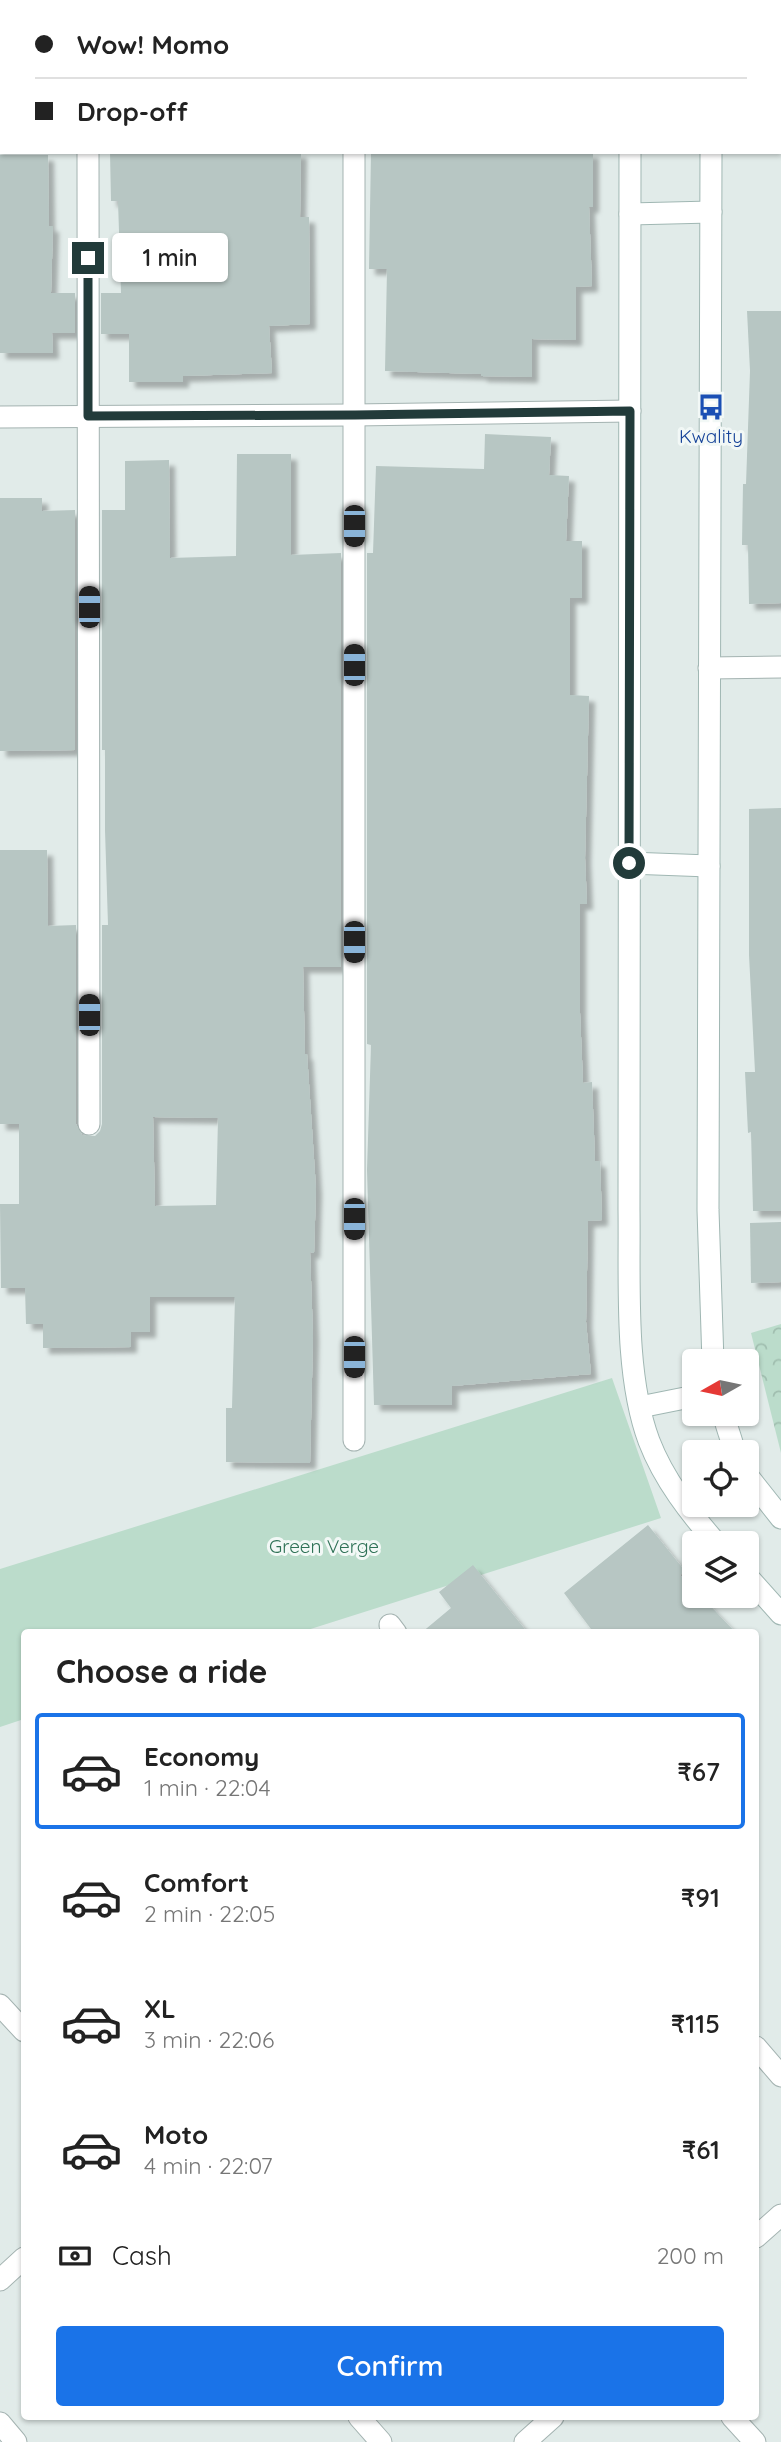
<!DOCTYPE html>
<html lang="en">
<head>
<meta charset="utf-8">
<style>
	body { margin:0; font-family:Quicksand,sans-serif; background:#f2f2f2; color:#222; height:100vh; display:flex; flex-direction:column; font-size:26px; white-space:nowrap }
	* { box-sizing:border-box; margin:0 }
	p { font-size:23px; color:#767676 }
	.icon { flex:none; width:38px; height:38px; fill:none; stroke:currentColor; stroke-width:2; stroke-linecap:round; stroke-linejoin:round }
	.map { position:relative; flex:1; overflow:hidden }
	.details { position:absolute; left:21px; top:1629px; width:738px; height:791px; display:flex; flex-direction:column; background:#fff; border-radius:7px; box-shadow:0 2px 5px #0004 }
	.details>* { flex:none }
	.guide { position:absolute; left:0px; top:0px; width:782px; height:154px; box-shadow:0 2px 5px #0004; display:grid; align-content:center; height:154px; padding:0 35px; background:#fff }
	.needle { width:46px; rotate:261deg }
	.fabs { position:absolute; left:682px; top:1349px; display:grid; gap:14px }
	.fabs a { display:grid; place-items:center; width:77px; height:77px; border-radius:7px; background:#fff; box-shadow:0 2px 5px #0004; font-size:35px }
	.end { position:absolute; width:32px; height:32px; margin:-16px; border:9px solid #223b3a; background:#fff; box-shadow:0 0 0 4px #fff }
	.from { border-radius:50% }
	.bubble { position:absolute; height:49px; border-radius:7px; background:#fff; box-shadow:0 2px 5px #0004; font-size:23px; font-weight:600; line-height:49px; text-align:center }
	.car { position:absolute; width:21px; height:42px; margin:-21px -10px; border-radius:9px; box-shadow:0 0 5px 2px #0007; background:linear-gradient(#222 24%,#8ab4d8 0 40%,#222 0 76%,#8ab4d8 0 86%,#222 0) }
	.guide b { display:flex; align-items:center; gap:24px; height:66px; font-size:26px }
	.guide b+b { border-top:2px solid #e0e0e0 }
	.guide i { width:18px; height:18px; background:#222 }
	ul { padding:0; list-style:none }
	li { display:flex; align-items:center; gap:21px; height:116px; margin:0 14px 10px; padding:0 21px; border:4px solid transparent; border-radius:7px }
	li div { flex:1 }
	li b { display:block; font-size:26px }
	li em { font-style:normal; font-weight:600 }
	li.selected { border-color:#1a73e8 }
	li>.icon { width:63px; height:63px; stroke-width:1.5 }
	h2 { padding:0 35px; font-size:32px; line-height:84px }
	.pay { display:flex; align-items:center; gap:18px; height:77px; padding:0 35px; font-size:26px }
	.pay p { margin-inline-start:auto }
	.action { display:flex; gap:14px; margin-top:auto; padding:14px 35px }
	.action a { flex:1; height:80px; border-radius:7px; background:#1a73e8; color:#fff; font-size:28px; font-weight:600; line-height:80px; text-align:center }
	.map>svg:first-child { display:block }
	.grass { fill:#bbdccb }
	.park { fill:url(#park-crowns) }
	.building { fill:#b7c6c3; fill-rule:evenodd; filter:url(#shadow) }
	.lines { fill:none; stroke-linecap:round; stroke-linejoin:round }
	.street-casing { stroke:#a4b3b1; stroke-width:23 }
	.secondary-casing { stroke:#a0b7b3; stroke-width:23 }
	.street { stroke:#fff; stroke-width:21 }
	.secondary { stroke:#fff; stroke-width:21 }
	.route { stroke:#223b3a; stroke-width:9 }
	.labels { text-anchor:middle; stroke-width:6; stroke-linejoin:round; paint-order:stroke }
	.transit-label { font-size:19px; fill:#164399; stroke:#f2f8f6 }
	.park-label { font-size:19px; fill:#2e7156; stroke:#f2f8f6 }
</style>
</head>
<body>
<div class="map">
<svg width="781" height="2442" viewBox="0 0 781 2442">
	<defs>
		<pattern id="park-crowns" width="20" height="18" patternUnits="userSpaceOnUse" patternTransform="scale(1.75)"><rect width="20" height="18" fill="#bbdccb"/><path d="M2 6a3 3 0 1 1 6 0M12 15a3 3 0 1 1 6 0" fill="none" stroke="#a0beaf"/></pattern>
		<filter id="shadow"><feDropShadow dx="6" dy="6" stdDeviation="2" flood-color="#0004"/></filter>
	</defs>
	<rect width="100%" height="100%" fill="#e1ebe9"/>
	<path class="grass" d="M 612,1378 L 661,1518 L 298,1633 L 24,1633 L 24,1719 L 0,1727 L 0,1569 Z"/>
	<path class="park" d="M 781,1324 L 781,1453 L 751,1333 Z"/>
	<g class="building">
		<path d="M 110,152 L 301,152 L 300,217 L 309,217 L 310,324 L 269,326 L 272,373 L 183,376 L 183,382 L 129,382 L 129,334 L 101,334 L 101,293 L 121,293 L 118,201 L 111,201 Z"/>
		<path d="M 371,152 L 593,152 L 593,207 L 589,207 L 592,286 L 576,287 L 576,340 L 532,339 L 532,377 L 481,376 L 481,374 L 385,371 L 387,269 L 369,269 Z"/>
		<path d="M 0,155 L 48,155 L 49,226 L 53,226 L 51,293 L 75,293 L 75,333 L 52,333 L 53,353 L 0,353 Z"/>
		<path d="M 747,311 L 781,311 L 781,603 L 749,604 L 748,545 L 742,545 L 743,484 L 746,484 L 750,371 Z"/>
		<path d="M 485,434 L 551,437 L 549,475 L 569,476 L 566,541 L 582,541 L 582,598 L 570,598 L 570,695 L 589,696 L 585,858 L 587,904 L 580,904 L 580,1013 L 583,1083 L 592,1082 L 595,1161 L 600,1161 L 602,1220 L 588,1221 L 586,1322 L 591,1374 L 452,1386 L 452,1405 L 374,1405 L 367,1170 L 371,1045 L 367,1044 L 367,553 L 373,553 L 376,466 L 484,469 Z"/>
		<path d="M 237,454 L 291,454 L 291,555 L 341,553 L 341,967 L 303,967 L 305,1054 L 307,1054 L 316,1189 L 314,1253 L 310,1252 L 313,1336 L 310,1463 L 226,1462 L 226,1408 L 232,1408 L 235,1297 L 150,1297 L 150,1332 L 131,1332 L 131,1347 L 43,1348 L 43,1324 L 26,1324 L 25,1288 L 1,1288 L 0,1204 L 19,1204 L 19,1124 L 0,1124 L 0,850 L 47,850 L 48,926 L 76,925 L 76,1124 L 82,1135 L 95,1136 L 100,1131 L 102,1124 L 102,925 L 108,925 L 105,830 L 105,750 L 102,750 L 102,510 L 125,510 L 125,461 L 169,460 L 170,558 L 236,556 ZM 153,1117 L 218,1118 L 216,1205 L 155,1206 Z"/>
		<path d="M 0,498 L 42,498 L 42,511 L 75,510 L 75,750 L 0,751 Z"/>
		<path d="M 781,808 L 781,1211 L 753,1211 L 751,1132 L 748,1133 L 745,1072 L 755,1072 L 749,955 L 749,809 Z"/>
		<path d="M 781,1222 L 781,1282 L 751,1283 L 750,1223 Z"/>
		<path d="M 648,1525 L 685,1571 L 680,1575 L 695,1590 L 695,1596 L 701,1596 L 736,1633 L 594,1633 L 564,1593 Z"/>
		<path d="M 473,1565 L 528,1633 L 421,1633 L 451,1608 L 439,1592 Z"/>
	</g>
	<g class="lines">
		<g class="street-casing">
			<g id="street">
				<path d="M 88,0 L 88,2"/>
				<path d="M 354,0 L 354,2"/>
				<path d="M 780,40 L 781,40"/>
				<path d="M 88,152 L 89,1124"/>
				<path d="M 0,417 L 354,415 L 630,411"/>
				<path d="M 709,668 L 781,667"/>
				<path d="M 354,1440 L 354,152"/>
				<path d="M 390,1625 L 396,1633"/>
				<path d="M 0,2005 L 24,2031"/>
				<path d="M 756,2047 L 781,2076"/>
				<path d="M 756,2237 L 781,2215"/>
				<path d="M 0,2280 L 24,2258"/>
				<path d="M 359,2417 L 381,2442"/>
				<path d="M 732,2417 L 755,2442"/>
				<path d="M 0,2423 L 16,2442"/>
				<path d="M 525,2442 L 553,2417"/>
			</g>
		</g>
		<g class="secondary-casing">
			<g id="secondary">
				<path d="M 712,0 L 712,2"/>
				<path d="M 631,2 L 631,0"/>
				<path d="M 630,152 L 629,1210 C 630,1281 624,1374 649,1441 C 664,1480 690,1513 717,1544"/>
				<path d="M 711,152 L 708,1210 L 713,1362"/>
				<path d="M 630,214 L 711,212"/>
				<path d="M 629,863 L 709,866"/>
				<path d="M 640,1407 L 695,1396"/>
				<path d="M 723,1414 L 735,1452"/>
				<path d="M 747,1475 L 781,1518"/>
				<path d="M 747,1576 L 781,1614"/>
			</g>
		</g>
		<use href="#street" class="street"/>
		<use href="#secondary" class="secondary"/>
	</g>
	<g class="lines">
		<path class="route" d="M 88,258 L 88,416 L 355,415 L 630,411 L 629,863"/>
	</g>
	<defs>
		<g id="bus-bare" transform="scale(2.1)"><path d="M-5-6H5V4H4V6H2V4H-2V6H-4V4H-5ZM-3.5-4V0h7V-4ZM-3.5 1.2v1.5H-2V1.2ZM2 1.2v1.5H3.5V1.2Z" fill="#1a4fb4" stroke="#f2f8f6" stroke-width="2.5" paint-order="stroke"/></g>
	</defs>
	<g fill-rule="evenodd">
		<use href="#bus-bare" x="711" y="407"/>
	</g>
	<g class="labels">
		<g class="transit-label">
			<text x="711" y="443">Kwality</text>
		</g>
		<g class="park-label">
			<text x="324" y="1553">Green Verge</text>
		</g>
	</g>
</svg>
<div class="fabs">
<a><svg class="needle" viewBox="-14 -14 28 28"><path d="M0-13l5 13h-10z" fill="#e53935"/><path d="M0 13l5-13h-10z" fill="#767676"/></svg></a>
<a><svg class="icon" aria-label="locate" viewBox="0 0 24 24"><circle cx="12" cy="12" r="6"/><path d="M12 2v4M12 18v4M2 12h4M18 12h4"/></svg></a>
<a><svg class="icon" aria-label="layers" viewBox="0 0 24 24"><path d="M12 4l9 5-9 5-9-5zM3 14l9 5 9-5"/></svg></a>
</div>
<i class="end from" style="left:629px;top:863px"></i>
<i class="end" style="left:88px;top:258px"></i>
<div class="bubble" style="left:112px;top:233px;width:116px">1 min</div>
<i class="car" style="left:354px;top:526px;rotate:180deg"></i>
<i class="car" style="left:89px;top:607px;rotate:0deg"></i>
<i class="car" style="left:354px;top:665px;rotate:0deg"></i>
<i class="car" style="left:354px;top:942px;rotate:180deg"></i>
<i class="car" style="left:89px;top:1015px;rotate:0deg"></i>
<i class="car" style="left:354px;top:1219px;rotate:180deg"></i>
<i class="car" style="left:354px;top:1357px;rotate:180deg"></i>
<div class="guide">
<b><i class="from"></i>Wow! Momo</b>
<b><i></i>Drop-off</b>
</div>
<section class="details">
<h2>Choose a ride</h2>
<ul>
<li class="selected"><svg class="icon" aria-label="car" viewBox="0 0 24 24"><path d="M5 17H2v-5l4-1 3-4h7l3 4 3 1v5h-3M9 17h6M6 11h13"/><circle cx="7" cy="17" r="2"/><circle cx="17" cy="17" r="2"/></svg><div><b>Economy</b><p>1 min · 22:04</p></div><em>₹67</em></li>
<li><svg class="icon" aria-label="car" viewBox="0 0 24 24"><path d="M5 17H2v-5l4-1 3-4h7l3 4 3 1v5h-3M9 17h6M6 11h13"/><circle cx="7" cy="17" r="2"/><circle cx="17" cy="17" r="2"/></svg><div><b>Comfort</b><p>2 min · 22:05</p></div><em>₹91</em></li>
<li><svg class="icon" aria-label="car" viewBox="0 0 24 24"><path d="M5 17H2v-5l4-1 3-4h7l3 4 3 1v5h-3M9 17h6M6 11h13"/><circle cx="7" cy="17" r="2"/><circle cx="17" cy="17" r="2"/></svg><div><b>XL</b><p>3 min · 22:06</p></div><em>₹115</em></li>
<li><svg class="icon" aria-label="car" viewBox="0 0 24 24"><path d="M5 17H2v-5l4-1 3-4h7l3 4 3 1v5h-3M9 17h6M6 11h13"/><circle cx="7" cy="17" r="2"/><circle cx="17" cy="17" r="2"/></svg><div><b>Moto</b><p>4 min · 22:07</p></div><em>₹61</em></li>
</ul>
<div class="pay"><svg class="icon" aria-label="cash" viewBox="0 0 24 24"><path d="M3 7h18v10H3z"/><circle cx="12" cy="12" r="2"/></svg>Cash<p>200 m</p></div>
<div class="action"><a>Confirm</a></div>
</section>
</div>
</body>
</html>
